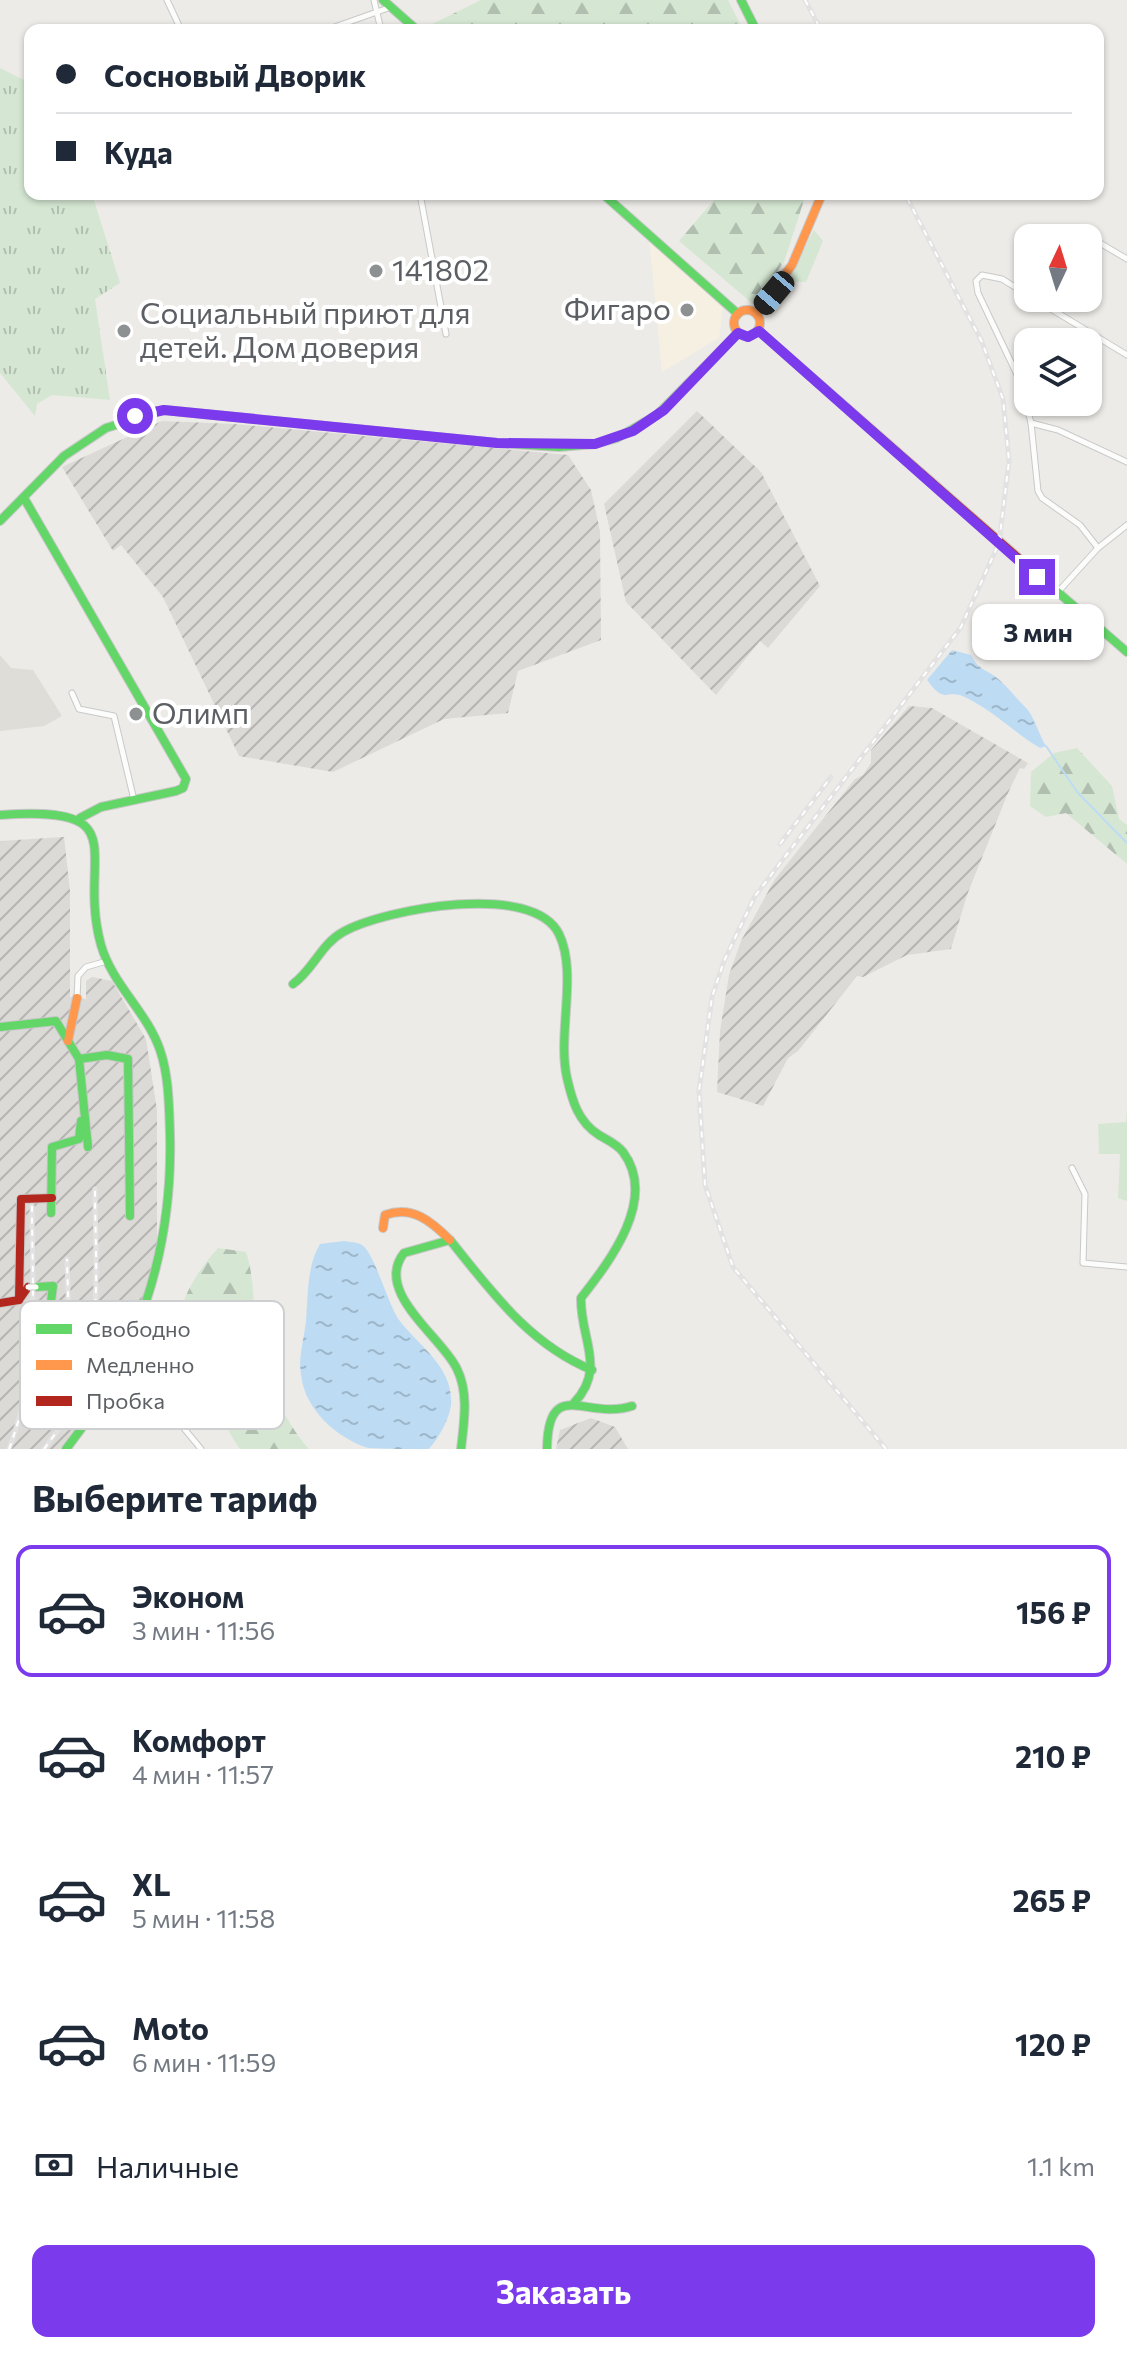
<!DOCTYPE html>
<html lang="ru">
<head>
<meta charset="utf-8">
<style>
	body { margin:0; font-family:Commissioner,sans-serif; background:#f2f2f3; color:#1f2937; height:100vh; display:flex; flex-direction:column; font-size:30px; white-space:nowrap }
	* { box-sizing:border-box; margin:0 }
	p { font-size:26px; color:#747a83 }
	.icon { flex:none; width:44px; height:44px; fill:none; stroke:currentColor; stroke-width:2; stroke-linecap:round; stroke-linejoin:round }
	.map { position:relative; height:1449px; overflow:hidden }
	.side { display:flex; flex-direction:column; background:#fff; flex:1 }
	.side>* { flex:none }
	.banner { position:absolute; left:24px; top:24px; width:1080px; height:176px; border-radius:16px; box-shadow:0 2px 6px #0004; display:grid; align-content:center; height:176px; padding:0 32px; background:#fff }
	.needle { width:52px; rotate:4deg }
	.tools { position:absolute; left:1014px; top:224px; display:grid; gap:16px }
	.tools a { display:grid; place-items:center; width:88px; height:88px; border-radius:16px; background:#fff; box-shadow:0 2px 6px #0004; font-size:40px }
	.end { position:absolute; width:36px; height:36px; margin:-18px; border:10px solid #7c3aed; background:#fff; box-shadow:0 0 0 4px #fff }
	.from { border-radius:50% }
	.bubble { position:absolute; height:56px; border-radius:16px; background:#fff; box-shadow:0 2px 6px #0004; font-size:26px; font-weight:700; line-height:56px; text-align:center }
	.car { position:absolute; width:24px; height:48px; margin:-24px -12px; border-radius:10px; box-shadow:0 0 6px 2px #0007; background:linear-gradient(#222 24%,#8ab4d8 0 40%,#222 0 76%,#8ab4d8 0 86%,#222 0) }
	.banner b { display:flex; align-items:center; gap:28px; height:76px; font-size:30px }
	.banner b+b { border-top:2px solid #e0e1e3 }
	.banner i { width:20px; height:20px; background:#1f2937 }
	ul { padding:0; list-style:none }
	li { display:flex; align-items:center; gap:24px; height:132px; margin:0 16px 12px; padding:0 16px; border:4px solid transparent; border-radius:16px }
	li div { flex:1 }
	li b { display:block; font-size:30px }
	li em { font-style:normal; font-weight:700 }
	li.current { border-color:#7c3aed }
	li>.icon { width:72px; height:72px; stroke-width:1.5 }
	h2 { padding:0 32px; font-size:36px; line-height:96px }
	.pay { display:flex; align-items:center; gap:20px; height:88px; padding:0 32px; font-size:30px }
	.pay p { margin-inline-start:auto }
	.primary-button { display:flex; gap:16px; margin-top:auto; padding:16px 32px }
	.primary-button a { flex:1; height:92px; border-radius:16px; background:#7c3aed; color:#fff; font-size:32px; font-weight:700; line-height:92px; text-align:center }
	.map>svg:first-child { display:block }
	.commercial { fill:#f5f0e1 }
	.industrial { fill:url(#industrial-furrows) }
	.education { fill:#dfddd7 }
	.green { fill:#d5e7d3 }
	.forest { fill:url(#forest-firs) }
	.park { fill:url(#park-tufts) }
	.water { fill:url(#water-ripples) }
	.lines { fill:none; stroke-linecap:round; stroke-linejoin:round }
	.stream { stroke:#bddcf4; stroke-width:2 }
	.street-casing { stroke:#c8c9c9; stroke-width:7 }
	.fast-casing { stroke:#c7c7c7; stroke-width:10 }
	.slow-casing { stroke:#c7c7c7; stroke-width:10 }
	.jam-casing { stroke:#c7c7c7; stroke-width:10 }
	.street { stroke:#fcfcfb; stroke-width:5 }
	.fast { stroke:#63d668; stroke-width:8 }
	.slow { stroke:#ff974d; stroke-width:8 }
	.jam { stroke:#b3261e; stroke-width:8 }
	.rail-casing { stroke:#e3e2e2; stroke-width:5 }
	.rail { stroke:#fff; stroke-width:2; stroke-dasharray:6; stroke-linecap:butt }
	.street-bridge-casing { stroke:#c8c9c9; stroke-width:7; stroke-linecap:butt }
	.street-bridge { stroke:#fcfcfb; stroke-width:5 }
	.route { stroke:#7c3aed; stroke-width:10 }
	.poi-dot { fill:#8e9192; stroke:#fff; stroke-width:3 }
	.labels { text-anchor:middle; stroke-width:8; stroke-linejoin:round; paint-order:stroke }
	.poi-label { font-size:30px; fill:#5c6064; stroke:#fff; text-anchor:start }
	.key { fill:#fff; stroke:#cecfd0; stroke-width:2 }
	.key-label { font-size:22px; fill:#5c6064 }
</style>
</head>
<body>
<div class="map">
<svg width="1127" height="1449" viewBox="0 0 1127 1449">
	<defs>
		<pattern id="industrial-furrows" width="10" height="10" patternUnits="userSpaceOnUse" patternTransform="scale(2)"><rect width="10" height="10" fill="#dcdad7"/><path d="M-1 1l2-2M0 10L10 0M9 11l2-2" fill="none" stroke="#b6b4b2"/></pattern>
		<pattern id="forest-firs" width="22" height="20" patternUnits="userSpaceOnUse" patternTransform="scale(2)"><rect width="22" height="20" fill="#d5e7d3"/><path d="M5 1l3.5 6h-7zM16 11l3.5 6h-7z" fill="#b0bfaf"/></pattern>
		<pattern id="park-tufts" width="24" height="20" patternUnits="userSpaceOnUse" patternTransform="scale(2)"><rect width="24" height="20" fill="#d5e7d3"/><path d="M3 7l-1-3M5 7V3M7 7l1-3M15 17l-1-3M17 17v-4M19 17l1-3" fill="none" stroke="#b0bfaf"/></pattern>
		<pattern id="water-ripples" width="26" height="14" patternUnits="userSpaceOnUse" patternTransform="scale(2)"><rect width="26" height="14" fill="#bddcf4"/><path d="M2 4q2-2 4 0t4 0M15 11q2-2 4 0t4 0" fill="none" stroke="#9db6c9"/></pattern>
	</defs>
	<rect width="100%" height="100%" fill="#ecebe7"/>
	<path class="commercial" d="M 649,238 L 723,308 L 719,338 L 662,372 Z"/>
	<g class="industrial">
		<path d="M 697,411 L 761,472 L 820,586 L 768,648 L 760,641 L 716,695 L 626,602 L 604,504 Z"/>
		<path d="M 162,421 L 234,424 L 568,455 L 591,490 L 600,531 L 601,640 L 518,671 L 508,713 L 444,719 L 333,772 L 239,756 L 163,597 L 121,545 L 113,551 L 62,467 Z"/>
		<path d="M 909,706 L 932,708 L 1028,763 L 1024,769 L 1020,768 L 1008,793 L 967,895 L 951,949 L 907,955 L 863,977 L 857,976 L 798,1051 L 788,1058 L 763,1106 L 717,1092 L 720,1031 L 729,975 L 741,941 L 775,879 L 855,779 L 863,775 L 871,763 L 871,750 Z"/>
		<path d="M 64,837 L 70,891 L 70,997 L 86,999 L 86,981 L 92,977 L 112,981 L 146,1039 L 157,1110 L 157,1252 L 150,1283 L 93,1408 L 81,1425 L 60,1449 L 0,1449 L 0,841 Z"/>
		<path d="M 591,1418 L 615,1427 L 628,1449 L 556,1449 L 560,1430 Z"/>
	</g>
	<path class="education" d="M 0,655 L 11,668 L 33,670 L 62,716 L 44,726 L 0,731 Z"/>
	<g class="green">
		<path d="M 814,230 L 823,241 L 806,282 L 787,282 Z"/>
		<path d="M 1127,1107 L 1127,1201 L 1118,1198 L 1120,1154 L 1099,1154 L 1098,1124 L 1126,1122 Z"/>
	</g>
	<g class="forest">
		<path d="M 481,0 L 728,0 L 743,30 L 430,30 L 426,27 Z"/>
		<path d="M 719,194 L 806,194 L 784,262 L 753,304 L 679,241 Z"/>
		<path d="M 1077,748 L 1112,786 L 1119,819 L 1127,825 L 1127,864 L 1066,813 L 1046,817 L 1030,806 L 1031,772 L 1054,753 Z"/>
		<path d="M 218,1248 L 246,1252 C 255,1279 252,1304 257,1331 C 263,1371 282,1419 309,1449 L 240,1449 C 233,1438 224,1427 225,1413 C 225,1390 244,1394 227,1366 C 150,1353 181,1289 218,1248 Z"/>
	</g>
	<path class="park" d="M 0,68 L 30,83 L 30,194 L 92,194 L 120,283 L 95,299 L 110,400 L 52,395 L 37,404 L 35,416 L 0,373 Z"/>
	<g class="water">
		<path d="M 952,650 L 971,655 C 978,668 982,668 993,675 C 1005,683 1015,697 1025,707 C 1033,713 1039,735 1046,746 L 1040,748 C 1015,733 992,710 965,697 C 946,688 946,706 927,680 Z"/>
		<path d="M 344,1241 C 349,1242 358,1242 362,1245 C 373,1251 387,1300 397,1317 C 416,1345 454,1365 451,1405 C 449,1420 439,1437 429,1449 C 411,1449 385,1449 368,1448 C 337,1438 305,1410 301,1375 C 298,1357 304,1339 306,1321 C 308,1295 307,1265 320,1244 Z"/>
	</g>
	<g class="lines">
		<path class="stream" d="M 1046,746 L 1078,793 L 1127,843"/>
		<g class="street-casing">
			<g id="street">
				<path d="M 167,0 L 181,30"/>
				<path d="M 374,0 L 381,30"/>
				<path d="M 326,30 L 391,7"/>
				<path d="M 420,194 L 446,334"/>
				<path d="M 1083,233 L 1127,259"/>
				<path d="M 1028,295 L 1002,279 L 982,275 L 976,281 L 978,293 L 1021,383 L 1031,423 L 1038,491 L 1042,498 L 1080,525 L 1098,548"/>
				<path d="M 1033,298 L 1127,355"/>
				<path d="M 1031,423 L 1058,430 L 1127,462"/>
				<path d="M 1057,593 L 1098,548 L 1127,525"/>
				<path d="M 72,693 L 79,709 L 114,716 L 134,800"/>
				<path d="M 77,998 L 78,976 L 86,967 L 107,961"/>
				<path d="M 1072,1168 L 1085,1194 L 1083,1263 L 1127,1267"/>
				<path d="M 145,1314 C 141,1385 158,1396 201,1449"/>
			</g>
		</g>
		<g class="fast-casing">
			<g id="fast">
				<path d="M 383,0 L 417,30"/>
				<path d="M 741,0 L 756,30"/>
				<path d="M 603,194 L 738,314"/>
				<path d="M 24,498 L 186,779 L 183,788 L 176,791 L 101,807 L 80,818"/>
				<path d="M 0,521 L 64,456 L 106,428 L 164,410 L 497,443 L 559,447 L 595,444 L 617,438 L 657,415 L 738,333"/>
				<path d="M 1038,575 L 1127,652"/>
				<path d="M 0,815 C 140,805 76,855 101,945 C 112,984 147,1012 160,1050 C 169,1076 169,1107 170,1134 C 173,1251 138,1358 66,1449"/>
				<path d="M 293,984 C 313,970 321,944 343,932 C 384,909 533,881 559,934 C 578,973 557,1034 567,1078 C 572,1100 578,1122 599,1135 C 607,1140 617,1144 623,1152 C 658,1199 610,1261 581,1298 C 580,1339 607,1368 574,1403"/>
				<path d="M 0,1027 L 56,1021 L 79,1059 L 88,1147"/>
				<path d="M 79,1059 L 107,1055 L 128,1059 L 130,1216"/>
				<path d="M 51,1213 L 52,1147 L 79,1139 L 81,1121"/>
				<path d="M 36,1287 L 53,1286 L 40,1388"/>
				<path d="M 461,1449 C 464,1423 469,1393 457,1369 C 443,1338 373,1292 404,1253 L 450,1240 C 492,1292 529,1344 592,1370"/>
				<path d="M 547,1449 C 548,1375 587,1421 632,1406"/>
			</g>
		</g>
		<g class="slow-casing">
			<g id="slow">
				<circle cx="747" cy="323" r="13"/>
				<path d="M 756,313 L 792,265 L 822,194"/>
				<path d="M 68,1041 L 77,998"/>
				<path d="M 383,1228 L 385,1215 C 412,1205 431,1221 450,1240"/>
			</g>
		</g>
		<g class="jam-casing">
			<g id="jam">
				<path d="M 759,331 L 1038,575"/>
				<path d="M 19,1300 L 21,1199 L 52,1198"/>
				<path d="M 0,1303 L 19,1300 L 28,1287"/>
			</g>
		</g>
		<use href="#street" class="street"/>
		<use href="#fast" class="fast"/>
		<use href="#slow" class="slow"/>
		<use href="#jam" class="jam"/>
		<g class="rail-casing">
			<g id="rail">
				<path d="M 805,0 L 821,30"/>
				<path d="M 780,844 L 831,777"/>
				<path d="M 51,1427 C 75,1375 68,1315 67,1259"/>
				<path d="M 9,1449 C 40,1367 32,1292 32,1206"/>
				<path d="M 44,1449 C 56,1433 69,1416 77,1397 C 103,1333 95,1257 95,1189"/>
				<path d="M 886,1449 L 733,1267 L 705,1185 L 699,1091 L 712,997 L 724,961 L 755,896 L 961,627 L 999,543 L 1009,461 L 1003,399 L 982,342 L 905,194"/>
			</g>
		</g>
		<use href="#rail" class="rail"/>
		<g class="street-bridge-casing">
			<path id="street-bridge" d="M 28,1287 L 36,1287"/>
		</g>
		<use href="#street-bridge" class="street-bridge"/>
	</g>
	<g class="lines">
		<path class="route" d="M 135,416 L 164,410 L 497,443 L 595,444 L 633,431 L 664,410 L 738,333 L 748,337 L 759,331 L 1037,577"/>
	</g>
	<g class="poi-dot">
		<circle cx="376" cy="271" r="8"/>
		<circle cx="687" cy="310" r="8"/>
		<circle cx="124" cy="331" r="8"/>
		<circle cx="136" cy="714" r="8"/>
	</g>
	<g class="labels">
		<g class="poi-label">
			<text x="392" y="281">141802</text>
			<text x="671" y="320" text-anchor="end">Фигаро</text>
			<text x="140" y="324">Социальный приют для<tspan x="140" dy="34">детей. Дом доверия</tspan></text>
			<text x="152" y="724">Олимп</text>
		</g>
	</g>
	<rect x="20" y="1301" width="264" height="128" rx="12" class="key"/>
	<rect x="36" y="1324" width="36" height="10" fill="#63d668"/>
	<rect x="36" y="1360" width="36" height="10" fill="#ff974d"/>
	<rect x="36" y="1396" width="36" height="10" fill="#b3261e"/>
	<g class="key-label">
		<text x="86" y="1337">Свободно</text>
		<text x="86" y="1373">Медленно</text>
		<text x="86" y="1409">Пробка</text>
	</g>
</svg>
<div class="tools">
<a><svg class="needle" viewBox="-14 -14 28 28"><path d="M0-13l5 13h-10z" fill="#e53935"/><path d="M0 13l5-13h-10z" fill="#747a83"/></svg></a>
<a><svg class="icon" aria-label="layers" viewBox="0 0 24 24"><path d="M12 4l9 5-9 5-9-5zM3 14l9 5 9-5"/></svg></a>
</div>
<i class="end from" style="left:135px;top:416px"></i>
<i class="end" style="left:1037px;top:577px"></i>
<div class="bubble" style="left:972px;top:604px;width:132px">3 мин</div>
<i class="car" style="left:774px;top:293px;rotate:220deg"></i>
<div class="banner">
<b><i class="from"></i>Сосновый Дворик</b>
<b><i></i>Куда</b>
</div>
</div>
<section class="side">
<h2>Выберите тариф</h2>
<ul>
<li class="current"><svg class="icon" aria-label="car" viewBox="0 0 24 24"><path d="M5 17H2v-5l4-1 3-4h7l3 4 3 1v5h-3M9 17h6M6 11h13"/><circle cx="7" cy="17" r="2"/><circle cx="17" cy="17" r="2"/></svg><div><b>Эконом</b><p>3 мин · 11:56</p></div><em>156 ₽</em></li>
<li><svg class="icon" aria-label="car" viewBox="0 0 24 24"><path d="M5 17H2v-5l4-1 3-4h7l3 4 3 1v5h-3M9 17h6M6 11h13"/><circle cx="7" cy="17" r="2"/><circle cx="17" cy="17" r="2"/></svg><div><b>Комфорт</b><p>4 мин · 11:57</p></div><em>210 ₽</em></li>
<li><svg class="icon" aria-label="car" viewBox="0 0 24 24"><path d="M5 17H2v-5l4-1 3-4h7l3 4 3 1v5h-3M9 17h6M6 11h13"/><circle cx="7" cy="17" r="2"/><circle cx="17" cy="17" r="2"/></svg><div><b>XL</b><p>5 мин · 11:58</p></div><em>265 ₽</em></li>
<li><svg class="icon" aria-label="car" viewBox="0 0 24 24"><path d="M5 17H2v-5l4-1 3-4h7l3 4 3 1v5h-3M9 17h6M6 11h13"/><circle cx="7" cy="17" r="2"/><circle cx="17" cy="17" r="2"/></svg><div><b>Moto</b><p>6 мин · 11:59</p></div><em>120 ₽</em></li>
</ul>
<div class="pay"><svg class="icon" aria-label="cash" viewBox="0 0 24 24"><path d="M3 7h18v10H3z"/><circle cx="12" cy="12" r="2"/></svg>Наличные<p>1.1 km</p></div>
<div class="primary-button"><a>Заказать</a></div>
</section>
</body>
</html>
